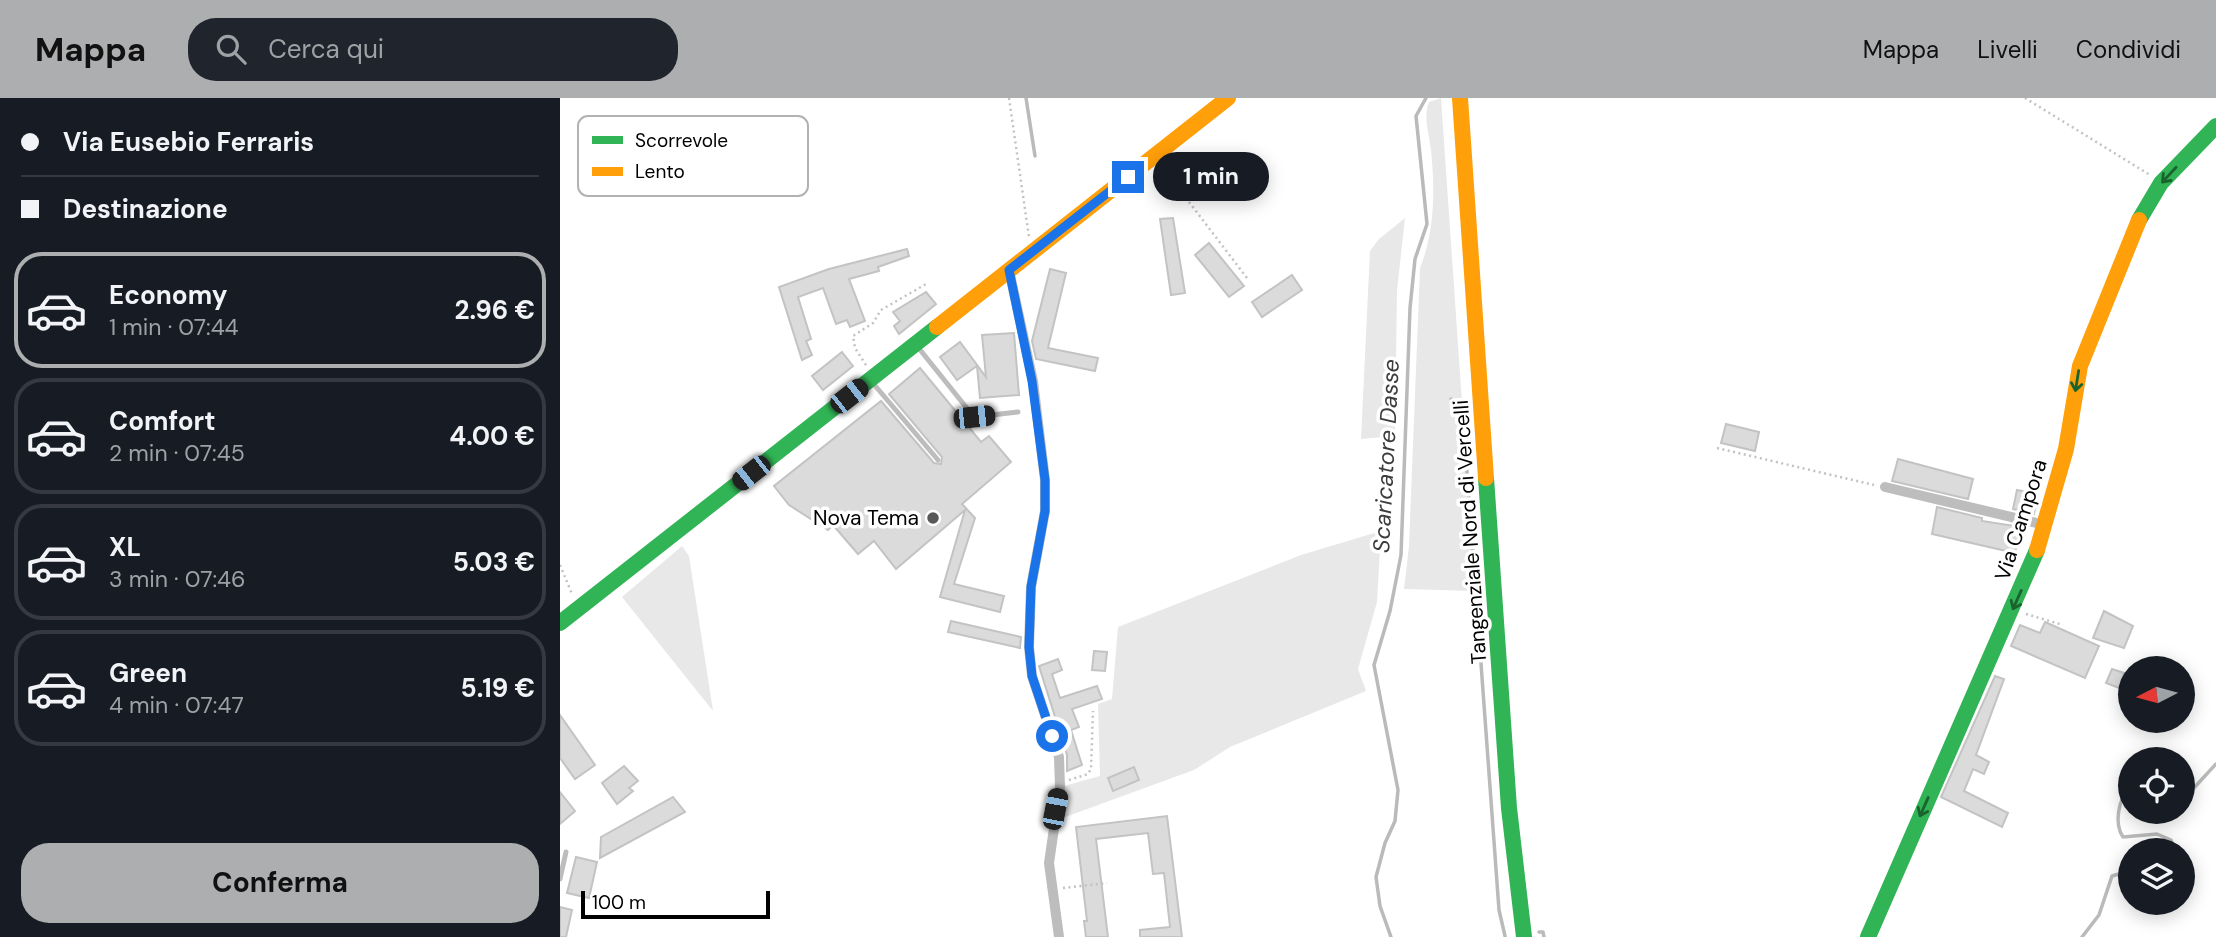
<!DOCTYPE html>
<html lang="it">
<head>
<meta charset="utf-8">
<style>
	body { margin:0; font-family:"DM Sans",sans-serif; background:#20242c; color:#f1f3f6; height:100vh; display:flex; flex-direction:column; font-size:26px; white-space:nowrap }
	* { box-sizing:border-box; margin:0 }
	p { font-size:23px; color:#9ea1a6 }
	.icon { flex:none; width:38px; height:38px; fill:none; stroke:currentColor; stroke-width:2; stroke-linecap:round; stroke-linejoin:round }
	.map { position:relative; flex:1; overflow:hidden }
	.panel { display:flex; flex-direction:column; background:#171b24; width:560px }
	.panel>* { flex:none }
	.hud { display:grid; align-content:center; height:154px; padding:0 21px; background:#171b24 }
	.needle { width:46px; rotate:264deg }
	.buttons { position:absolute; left:1558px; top:558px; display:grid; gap:14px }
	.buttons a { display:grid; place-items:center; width:77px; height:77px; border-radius:50%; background:#171b24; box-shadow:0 4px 18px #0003; font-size:35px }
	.scale { position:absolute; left:21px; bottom:18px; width:189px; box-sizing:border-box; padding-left:7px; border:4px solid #000; border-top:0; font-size:19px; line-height:24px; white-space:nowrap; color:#000; -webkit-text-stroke:5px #fff; paint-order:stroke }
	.end { position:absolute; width:32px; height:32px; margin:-16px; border:9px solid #1a73e8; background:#fff; box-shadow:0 0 0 4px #fff }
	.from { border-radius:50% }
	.bubble { position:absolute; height:49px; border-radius:24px; background:#171b24; box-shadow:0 4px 18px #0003; font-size:23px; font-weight:700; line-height:49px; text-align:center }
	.car { position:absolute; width:21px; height:42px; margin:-21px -10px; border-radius:9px; box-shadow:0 0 5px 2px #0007; background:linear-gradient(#222 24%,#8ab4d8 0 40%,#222 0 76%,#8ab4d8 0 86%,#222 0) }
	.hud b { display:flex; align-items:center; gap:24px; height:66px; font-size:26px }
	.hud b+b { border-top:2px solid #363941 }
	.hud i { width:18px; height:18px; background:#f1f3f6 }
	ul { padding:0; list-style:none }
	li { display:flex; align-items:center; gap:21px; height:116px; margin:0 14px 10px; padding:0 7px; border:4px solid #363941; border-radius:28px }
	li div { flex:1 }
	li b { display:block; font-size:26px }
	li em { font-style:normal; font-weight:700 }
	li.active { border-color:#adaeaf }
	li>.icon { width:63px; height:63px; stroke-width:1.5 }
	.primary-button { display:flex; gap:14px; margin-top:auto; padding:14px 21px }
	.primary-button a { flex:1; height:80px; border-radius:28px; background:#adaeaf; color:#111; font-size:28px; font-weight:700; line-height:80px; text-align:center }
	header { display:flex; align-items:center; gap:42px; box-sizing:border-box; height:98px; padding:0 35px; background:#adaeaf; color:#111 }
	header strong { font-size:33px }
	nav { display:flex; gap:38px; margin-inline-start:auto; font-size:24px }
	.search { width:490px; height:63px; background:#20242c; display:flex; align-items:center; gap:18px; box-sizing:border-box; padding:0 24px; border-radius:28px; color:#9ea1a6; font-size:26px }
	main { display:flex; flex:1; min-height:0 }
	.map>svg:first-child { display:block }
	.green { fill:#e8e8e8 }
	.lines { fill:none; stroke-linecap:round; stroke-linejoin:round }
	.stream { stroke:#bababa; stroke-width:3.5 }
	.building { fill:#dbdbdb; stroke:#c3c3c3; stroke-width:2 }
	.path { stroke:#c2c2c2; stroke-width:2.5; stroke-dasharray:2 3.5; stroke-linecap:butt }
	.lane { stroke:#bdbdbd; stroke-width:5 }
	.street { stroke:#bdbdbd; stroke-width:10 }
	.fast { stroke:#30b455; stroke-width:16 }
	.slow { stroke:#ff9f0a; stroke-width:16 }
	.oneway { stroke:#1a632f }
	.route { stroke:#1a73e8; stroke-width:9 }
	.poi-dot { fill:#595959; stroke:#fff; stroke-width:2.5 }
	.labels { text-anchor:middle; stroke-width:7; stroke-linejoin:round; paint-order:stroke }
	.poi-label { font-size:21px; fill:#000; stroke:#fff; text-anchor:end }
	.street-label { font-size:21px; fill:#000; stroke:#fff }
	.water-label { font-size:23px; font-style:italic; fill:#3d3d3d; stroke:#fff }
	.key { fill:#fff; stroke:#b2b2b2; stroke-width:2 }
	.key-label { font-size:19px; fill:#000 }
</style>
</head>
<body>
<header>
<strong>Mappa</strong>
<div class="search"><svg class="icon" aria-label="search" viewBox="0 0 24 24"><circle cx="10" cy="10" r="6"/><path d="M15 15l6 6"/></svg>Cerca qui</div>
<nav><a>Mappa</a><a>Livelli</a><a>Condividi</a></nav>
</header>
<main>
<section class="panel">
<div class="hud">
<b><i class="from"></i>Via Eusebio Ferraris</b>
<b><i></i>Destinazione</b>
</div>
<ul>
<li class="active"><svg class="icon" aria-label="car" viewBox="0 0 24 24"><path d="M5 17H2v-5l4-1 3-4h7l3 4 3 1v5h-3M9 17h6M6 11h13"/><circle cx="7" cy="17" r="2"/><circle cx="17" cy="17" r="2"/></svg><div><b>Economy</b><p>1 min · 07:44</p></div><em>2.96 €</em></li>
<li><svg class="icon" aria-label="car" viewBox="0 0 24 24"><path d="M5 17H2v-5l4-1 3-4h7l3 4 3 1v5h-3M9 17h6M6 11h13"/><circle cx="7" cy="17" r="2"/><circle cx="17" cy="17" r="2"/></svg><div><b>Comfort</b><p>2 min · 07:45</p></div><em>4.00 €</em></li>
<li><svg class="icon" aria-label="car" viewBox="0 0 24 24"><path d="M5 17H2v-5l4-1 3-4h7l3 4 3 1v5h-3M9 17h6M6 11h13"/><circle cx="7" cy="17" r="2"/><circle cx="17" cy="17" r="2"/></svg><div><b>XL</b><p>3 min · 07:46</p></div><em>5.03 €</em></li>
<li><svg class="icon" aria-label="car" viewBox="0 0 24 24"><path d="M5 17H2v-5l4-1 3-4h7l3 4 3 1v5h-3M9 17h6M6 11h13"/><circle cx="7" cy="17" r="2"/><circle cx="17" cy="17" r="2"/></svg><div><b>Green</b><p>4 min · 07:47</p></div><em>5.19 €</em></li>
</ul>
<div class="primary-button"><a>Conferma</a></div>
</section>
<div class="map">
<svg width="1656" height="839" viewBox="0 0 1656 839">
	<rect width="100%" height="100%" fill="#fff"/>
	<g class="green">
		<path d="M 881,0 L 915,493 L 844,491 L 849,448 L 860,170 C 875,133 875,91 871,52 C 869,35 863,20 869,4 Z"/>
		<path d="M 845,120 L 837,193 L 835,338 L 801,341 L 810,153 L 818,142 Z"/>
		<path d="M 821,433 L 817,504 L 798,571 L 806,593 L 670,649 L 634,672 L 497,722 L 504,688 L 540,678 L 538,606 L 552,601 L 558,529 L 741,457 Z"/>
		<path d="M 122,448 L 129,458 L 153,613 L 62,499 Z"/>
	</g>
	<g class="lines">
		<g class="stream">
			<path d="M 466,0 L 475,58"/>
			<path d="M 891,301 L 901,312"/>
			<path d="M 902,305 L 939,812 L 945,838"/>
			<path d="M 1570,690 C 1558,701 1554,726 1563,739 L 1597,736 L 1611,742 L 1615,752"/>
			<path d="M 1622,692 L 1632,692 L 1656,666"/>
			<path d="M 979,834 L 983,834 L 984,839"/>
			<path d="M 831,839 L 820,808 L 816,779 L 825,745 L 835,723 L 838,692 L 814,567 L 830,513 L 841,457 L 850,210 L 855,161 L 867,126 L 856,18 L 866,0"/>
			<path d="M 1522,839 L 1539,817 L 1552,778 L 1559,776 L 1570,780"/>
		</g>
	</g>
	<g class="building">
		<path d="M 613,120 L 625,195 L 611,197 L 600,121 Z"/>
		<path d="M 649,145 L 684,188 L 669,199 L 635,157 Z"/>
		<path d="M 347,151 L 349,158 L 318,169 L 319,173 L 289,181 L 305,223 L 290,229 L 287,222 L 276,226 L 263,190 L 238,199 L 251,241 L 246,243 L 252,257 L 242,262 L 219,189 L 269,171 Z"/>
		<path d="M 490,171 L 506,175 L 488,250 L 538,260 L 535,273 L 476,261 L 472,243 Z"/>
		<path d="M 732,177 L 742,192 L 702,219 L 692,204 Z"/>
		<path d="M 366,194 L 376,206 L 339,236 L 334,228 L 340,223 L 333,214 Z"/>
		<path d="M 454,235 L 459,297 L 420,300 L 417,268 L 397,282 L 380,259 L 400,244 L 426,279 L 422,237 Z"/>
		<path d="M 282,254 L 293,268 L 263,292 L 252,278 Z"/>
		<path d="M 360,270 L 421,344 L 429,338 L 451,364 L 402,406 L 415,420 L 394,486 L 444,498 L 440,514 L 380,499 L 405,412 L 336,471 L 314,443 L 298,456 L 273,427 L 268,432 L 229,407 L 214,388 L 321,303 L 374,365 L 381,366 L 382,359 L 329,296 Z"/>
		<path d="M 1166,326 L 1199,334 L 1195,353 L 1161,345 Z"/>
		<path d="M 1338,361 L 1413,381 L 1408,401 L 1332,383 Z"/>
		<path d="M 1457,392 L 1478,396 L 1474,416 L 1453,411 Z"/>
		<path d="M 1377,409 L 1422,420 L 1422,423 L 1461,429 L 1455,455 L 1372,436 Z"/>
		<path d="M 1544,513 L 1573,528 L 1564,550 L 1533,540 Z"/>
		<path d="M 391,523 L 461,539 L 460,550 L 388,534 Z"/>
		<path d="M 1485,524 L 1539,548 L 1525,580 L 1451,548 L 1460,527 L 1480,535 Z"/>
		<path d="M 534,553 L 547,554 L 545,573 L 532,572 Z"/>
		<path d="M 498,561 L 502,572 L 492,576 L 500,600 L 537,588 L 542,601 L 512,611 L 519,629 L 511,632 L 522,667 L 507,673 L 507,657 L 479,568 Z"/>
		<path d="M 1552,571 L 1564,575 L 1559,590 L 1546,585 Z"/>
		<path d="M 1435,578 L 1444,581 L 1416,657 L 1429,664 L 1424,676 L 1413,671 L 1404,693 L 1448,715 L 1442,729 L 1381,699 Z"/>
		<path d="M 0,617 L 35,667 L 15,681 L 0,660 Z"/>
		<path d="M 64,668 L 78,683 L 69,690 L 73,693 L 57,706 L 42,685 Z"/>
		<path d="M 574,669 L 579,682 L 553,693 L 548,680 Z"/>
		<path d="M 0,694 L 15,713 L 0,726 Z"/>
		<path d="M 113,699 L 125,714 L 40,760 L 41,739 Z"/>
		<path d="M 607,718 L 622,839 L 580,839 L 580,832 L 610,829 L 604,775 L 593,776 L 588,735 L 536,741 L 548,839 L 526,839 L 524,823 L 527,823 L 516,729 Z"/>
		<path d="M 16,759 L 37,764 L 29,800 L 7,795 Z"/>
		<path d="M 0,809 L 12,812 L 6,839 L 0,839 Z"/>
	</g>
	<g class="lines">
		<g class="path">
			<path d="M 449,0 L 469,139"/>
			<path d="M 1465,0 L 1590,77"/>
			<path d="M 613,63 L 629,104 L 687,180"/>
			<path d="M 306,267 L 295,250 L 293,238 L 313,225 L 321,212 L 366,186"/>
			<path d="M 1157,350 L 1314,387"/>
			<path d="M 0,467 L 12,496"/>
			<path d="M 1466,516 L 1503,527"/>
			<path d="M 509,682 L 528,676 L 531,671 L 533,613"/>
			<path d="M 503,790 L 547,785"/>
		</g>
		<g class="lane">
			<path d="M 357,248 L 414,319 L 458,314"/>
			<path d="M 312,284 L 378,362"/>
			<path d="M 0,781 L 6,754"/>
		</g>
		<g class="street">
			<path d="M 449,172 L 473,283 L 485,382 L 485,413 L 471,489 L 469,549 L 472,578 L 499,659 L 500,689 L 489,765 L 499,839"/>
			<path d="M 1325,389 L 1485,427"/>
		</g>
		<g class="fast">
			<path d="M 1579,122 L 1601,85 L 1656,28"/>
			<path d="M 926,380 L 949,710 L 964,839"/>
			<path d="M 0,525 L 377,229"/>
			<path d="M 1308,839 L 1477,452"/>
		</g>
		<g class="slow">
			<path d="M 900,0 L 926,380"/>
			<path d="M 377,229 L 668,0"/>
			<path d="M 1477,452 L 1506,351 L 1520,268 L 1579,122"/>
		</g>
	</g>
	<defs><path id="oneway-shaft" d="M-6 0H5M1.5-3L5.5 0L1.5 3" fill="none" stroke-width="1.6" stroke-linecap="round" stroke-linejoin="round" transform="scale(1.75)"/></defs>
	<g class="oneway">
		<use href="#oneway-shaft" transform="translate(1609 77) rotate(133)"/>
		<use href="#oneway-shaft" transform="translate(1517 283) rotate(99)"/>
		<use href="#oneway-shaft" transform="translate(1457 502) rotate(114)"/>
		<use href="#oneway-shaft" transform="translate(1364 709) rotate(114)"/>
	</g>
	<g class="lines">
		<path class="route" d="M 492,638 L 472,578 L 469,549 L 471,489 L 485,413 L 485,382 L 472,283 L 449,172 L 568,79"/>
	</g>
	<circle class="poi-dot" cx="373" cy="420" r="7"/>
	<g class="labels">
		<g class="poi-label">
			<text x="359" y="427">Nova Tema</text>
		</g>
		<g class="street-label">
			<text transform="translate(1461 422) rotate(-72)" y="7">Via Campora</text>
			<text transform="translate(910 434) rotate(-94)" y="7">Tangenziale Nord di Vercelli</text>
		</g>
		<g class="water-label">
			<text transform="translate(826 358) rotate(-87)" y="8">Scaricatore Dasse</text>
		</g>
	</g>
	<rect x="18" y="18" width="230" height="80" rx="10" class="key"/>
	<rect x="32" y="38" width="31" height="8" fill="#30b455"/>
	<rect x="32" y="69" width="31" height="9" fill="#ff9f0a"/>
	<g class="key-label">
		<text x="75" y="49">Scorrevole</text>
		<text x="75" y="80">Lento</text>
	</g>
</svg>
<div class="buttons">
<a><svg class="needle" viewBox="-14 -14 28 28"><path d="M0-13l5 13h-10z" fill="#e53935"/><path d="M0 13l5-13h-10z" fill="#9ea1a6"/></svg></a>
<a><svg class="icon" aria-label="locate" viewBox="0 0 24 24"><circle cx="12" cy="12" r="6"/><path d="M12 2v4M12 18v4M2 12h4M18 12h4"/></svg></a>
<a><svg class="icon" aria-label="layers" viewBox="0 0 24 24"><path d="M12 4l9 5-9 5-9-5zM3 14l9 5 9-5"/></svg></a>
</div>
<div class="scale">100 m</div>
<i class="end from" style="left:492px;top:638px"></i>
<i class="end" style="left:568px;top:79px"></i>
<div class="bubble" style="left:593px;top:54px;width:116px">1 min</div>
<i class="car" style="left:289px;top:298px;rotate:52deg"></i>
<i class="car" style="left:414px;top:319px;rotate:84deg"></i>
<i class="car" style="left:191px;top:375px;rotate:232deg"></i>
<i class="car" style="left:495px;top:711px;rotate:11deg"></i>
</div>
</main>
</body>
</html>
